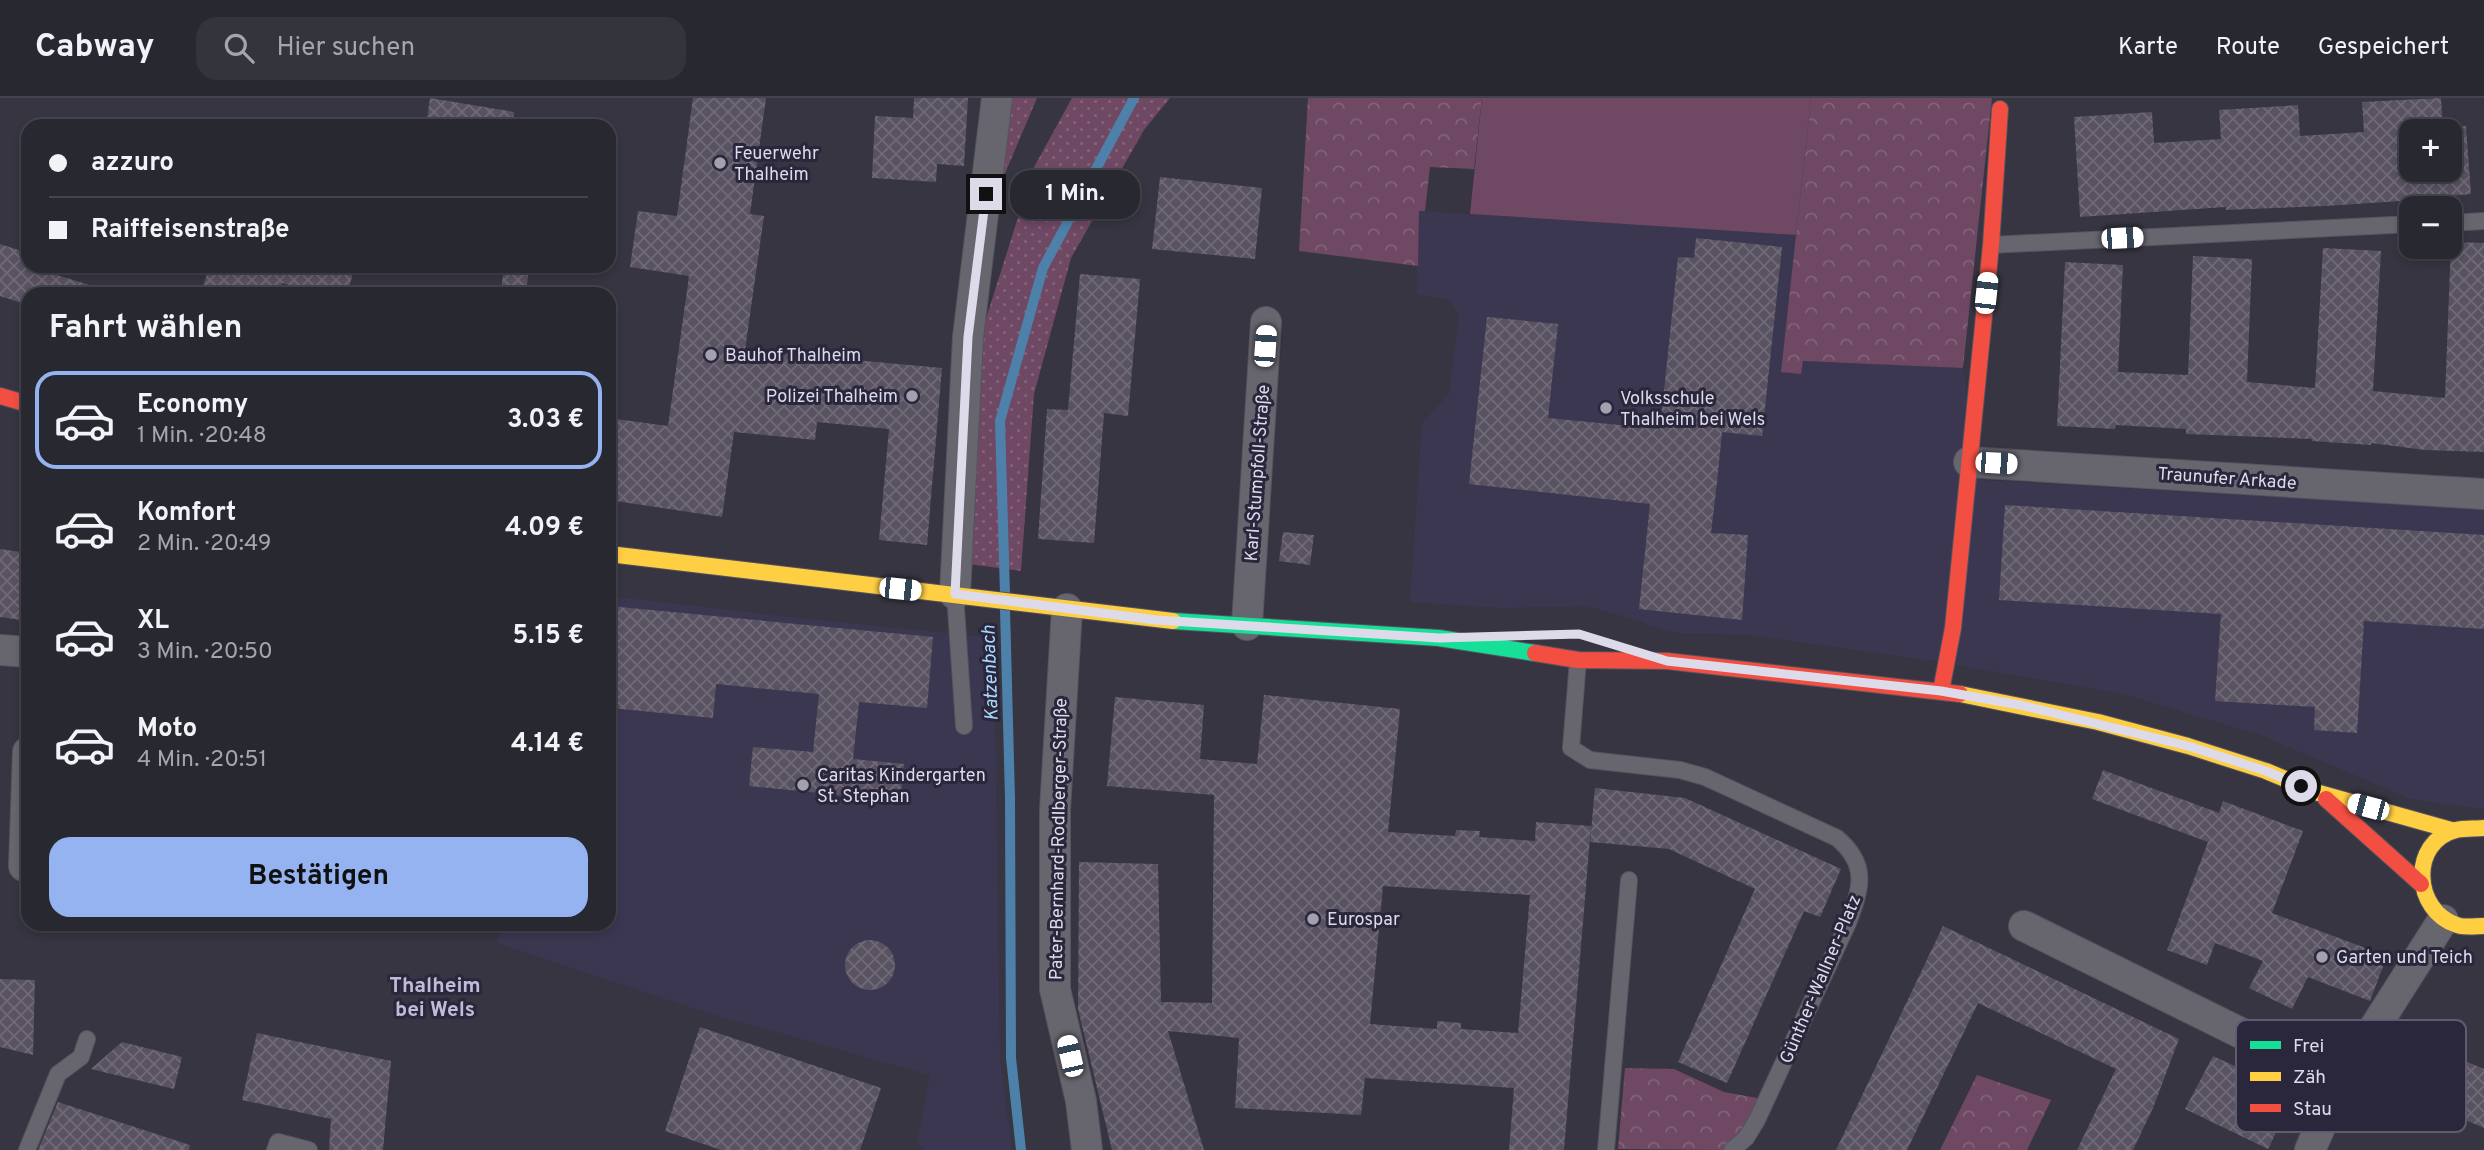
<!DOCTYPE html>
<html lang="de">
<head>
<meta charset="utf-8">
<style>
	body { margin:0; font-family:Overpass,sans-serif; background:#34343d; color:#f1f3f6; height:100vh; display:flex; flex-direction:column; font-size:26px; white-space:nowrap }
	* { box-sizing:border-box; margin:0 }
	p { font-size:23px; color:#a5a6ab }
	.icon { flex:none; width:38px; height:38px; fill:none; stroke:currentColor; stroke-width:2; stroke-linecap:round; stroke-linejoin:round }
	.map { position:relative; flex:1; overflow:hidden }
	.details { position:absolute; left:21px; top:189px; width:595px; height:644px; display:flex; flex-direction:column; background:#282831; border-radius:21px; box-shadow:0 4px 10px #0003,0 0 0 2px #44444d }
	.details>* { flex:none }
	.guide { position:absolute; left:21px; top:21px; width:595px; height:154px; border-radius:21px; box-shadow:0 4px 10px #0003,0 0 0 2px #44444d; display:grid; align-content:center; height:154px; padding:0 28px; background:#282831 }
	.controls { position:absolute; left:2399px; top:21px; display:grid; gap:14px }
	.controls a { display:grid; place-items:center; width:63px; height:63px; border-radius:14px; background:#282831; box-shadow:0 4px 10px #0003,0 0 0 2px #44444d; font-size:35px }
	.end { position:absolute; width:32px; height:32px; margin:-16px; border:9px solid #dddbea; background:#111; box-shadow:0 0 0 4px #111 }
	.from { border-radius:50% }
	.bubble { position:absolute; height:49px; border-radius:21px; background:#282831; box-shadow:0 4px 10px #0003,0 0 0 2px #44444d; font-size:23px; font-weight:700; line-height:49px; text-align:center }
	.car { position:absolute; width:21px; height:42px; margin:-21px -10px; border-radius:9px; box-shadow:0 0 5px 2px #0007; background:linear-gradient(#fff 24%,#345 0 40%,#fff 0 76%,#345 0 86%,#fff 0) }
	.guide b { display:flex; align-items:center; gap:24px; height:66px; font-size:26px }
	.guide b+b { border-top:2px solid #44444d }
	.guide i { width:18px; height:18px; background:#f1f3f6 }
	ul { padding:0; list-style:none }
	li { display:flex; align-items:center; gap:21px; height:98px; margin:0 14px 10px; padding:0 14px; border:4px solid transparent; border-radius:21px }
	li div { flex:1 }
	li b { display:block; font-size:26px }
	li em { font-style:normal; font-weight:700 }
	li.current { border-color:#95b2f1 }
	li>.icon { width:63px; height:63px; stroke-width:1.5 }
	h2 { padding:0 28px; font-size:32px; line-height:84px }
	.primary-button { display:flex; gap:14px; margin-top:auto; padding:14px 28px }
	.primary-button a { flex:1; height:80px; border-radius:21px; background:#95b2f1; color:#111; font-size:28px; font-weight:700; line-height:80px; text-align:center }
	header { display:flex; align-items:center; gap:42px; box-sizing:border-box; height:98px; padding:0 35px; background:#282831; border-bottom:2px solid #44444d }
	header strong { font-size:33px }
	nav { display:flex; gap:38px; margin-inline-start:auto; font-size:24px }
	.search { width:490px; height:63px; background:#34343d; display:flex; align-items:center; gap:18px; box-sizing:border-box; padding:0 24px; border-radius:21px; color:#a5a6ab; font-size:26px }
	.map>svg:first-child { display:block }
	.built { fill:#3b3751 }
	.grass { fill:url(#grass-dots) }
	.park { fill:url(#park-crowns) }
	.pitch { fill:#6f4864 }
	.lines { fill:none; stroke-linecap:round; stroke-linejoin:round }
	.stream { stroke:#4d81aa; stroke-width:10 }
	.building { fill:url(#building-cross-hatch); fill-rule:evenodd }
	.lane-casing { stroke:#55535e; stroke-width:18 }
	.street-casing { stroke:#55535e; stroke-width:32 }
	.fast-casing { stroke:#55535e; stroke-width:18 }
	.slow-casing { stroke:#55535e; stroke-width:18 }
	.jam-casing { stroke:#55535e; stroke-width:18 }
	.lane { stroke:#67666f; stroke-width:16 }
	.street { stroke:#67666f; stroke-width:30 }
	.fast { stroke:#16e098; stroke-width:16 }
	.slow { stroke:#ffcf43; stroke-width:16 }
	.jam { stroke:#f24e42; stroke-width:16 }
	.route { stroke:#dddbea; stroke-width:9 }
	.poi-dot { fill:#a3a1af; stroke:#2a263c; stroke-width:2.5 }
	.labels { text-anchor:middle; stroke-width:6; stroke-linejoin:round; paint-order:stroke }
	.poi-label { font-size:18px; fill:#dddbea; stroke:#2a263c; text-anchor:start }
	.street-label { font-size:18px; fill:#dddbea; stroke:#2a263c }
	.water-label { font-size:19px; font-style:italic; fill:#a9d8fd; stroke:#2a263c }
	.quarter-label { font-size:21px; font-weight:bold; fill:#bfbcd8; stroke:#2a263c }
	.key { fill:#2a263c; stroke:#605c70; stroke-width:2 }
	.key-label { font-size:19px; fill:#dddbea }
</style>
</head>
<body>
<header>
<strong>Cabway</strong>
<div class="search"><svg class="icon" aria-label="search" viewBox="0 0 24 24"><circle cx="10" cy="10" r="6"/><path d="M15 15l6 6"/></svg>Hier suchen</div>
<nav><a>Karte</a><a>Route</a><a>Gespeichert</a></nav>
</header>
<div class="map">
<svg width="2484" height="1052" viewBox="0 0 2484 1052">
	<defs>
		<pattern id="grass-dots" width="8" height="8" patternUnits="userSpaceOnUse" patternTransform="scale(1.75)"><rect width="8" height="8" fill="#6f4864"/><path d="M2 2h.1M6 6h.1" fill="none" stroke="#83627a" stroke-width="1.8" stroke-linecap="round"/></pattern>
		<pattern id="park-crowns" width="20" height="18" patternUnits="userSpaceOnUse" patternTransform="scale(1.75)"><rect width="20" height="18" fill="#6f4864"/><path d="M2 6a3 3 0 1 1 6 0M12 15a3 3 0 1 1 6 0" fill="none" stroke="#83627a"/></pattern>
		<pattern id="building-cross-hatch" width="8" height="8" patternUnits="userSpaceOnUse" patternTransform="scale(1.75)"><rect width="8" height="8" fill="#595261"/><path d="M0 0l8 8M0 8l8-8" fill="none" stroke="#706a78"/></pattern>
	</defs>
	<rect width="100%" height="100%" fill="#363541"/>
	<g class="built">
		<path d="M 1419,113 L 1796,137 L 1781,273 L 1801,276 L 1803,263 L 1963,270 L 1981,382 L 2484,411 L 2484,711 L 2411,701 L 2260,637 L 2123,596 L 1928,562 L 1750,537 L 1677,535 L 1588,508 L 1502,510 L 1410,504 L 1422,325 L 1449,296 L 1459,217 L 1450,202 L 1417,196 Z"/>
		<path d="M 609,498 L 798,520 L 986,539 L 994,548 L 1000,960 L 1012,1052 L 923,1052 L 917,1044 L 930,977 L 705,914 L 497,845 L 502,826 L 609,826 Z"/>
	</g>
	<g class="grass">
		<path d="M 1011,0 L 1037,0 L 995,99 Z"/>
		<path d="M 1072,0 L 1170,0 L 1144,32 L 1071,160 L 1034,296 L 1021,473 L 968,466 L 983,230 L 1034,69 Z"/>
	</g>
	<g class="park">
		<path d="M 1308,0 L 1482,0 L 1474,71 L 1430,69 L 1425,113 L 1419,113 L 1418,168 L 1299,153 Z"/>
		<path d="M 1811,0 L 1992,0 L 1963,270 L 1803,263 L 1801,276 L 1781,274 Z"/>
		<path d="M 1625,970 L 1674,971 L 1724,994 L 1763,1001 L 1727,1052 L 1618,1051 Z"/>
		<path d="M 1977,977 L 2051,1002 L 2027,1052 L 1940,1052 Z"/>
	</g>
	<path class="pitch" d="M 1482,0 L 1811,0 L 1796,137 L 1470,116 Z"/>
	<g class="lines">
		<g class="stream">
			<path d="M 1005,496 L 1000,323 L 1043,170 L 1134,0"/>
			<path d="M 1005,511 L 1010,700 L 1011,960 L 1021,1052"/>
		</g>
	</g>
	<g class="building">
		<path d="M 430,0 L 514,14 L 513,28 L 426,28 Z"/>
		<path d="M 693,0 L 766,0 L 750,116 L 764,118 L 745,252 L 942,270 L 927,447 L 879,442 L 889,331 L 817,324 L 815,342 L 734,334 L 722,419 L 609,402 L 609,320 L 668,328 L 689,178 L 630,169 L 638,113 L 677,118 Z"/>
		<path d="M 914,0 L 968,0 L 964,68 L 937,66 L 936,84 L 872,80 L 875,18 L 913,20 Z"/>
		<path d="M 2441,0 L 2443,30 L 2466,28 L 2471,96 L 2447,98 L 2447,100 L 2325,108 L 2226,112 L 2226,109 L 2080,119 L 2074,19 L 2152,14 L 2154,45 L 2221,41 L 2219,12 L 2298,7 L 2300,38 L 2364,34 L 2362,4 ZM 2412,33 L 2450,33 L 2450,72 L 2412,72 Z"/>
		<path d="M 1160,79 L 1262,90 L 1255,161 L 1152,151 Z"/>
		<path d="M 1696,140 L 1782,149 L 1762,338 L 1722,334 L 1717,384 L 1711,435 L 1748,437 L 1742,522 L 1639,511 L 1650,406 L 1469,386 L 1487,219 L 1558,226 L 1548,320 L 1660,331 L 1678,159 L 1694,160 Z"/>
		<path d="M 2451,144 L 2484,145 L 2484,354 L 2425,352 L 2371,345 L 2371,347 L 2312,343 L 2312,341 L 2186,336 L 2186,331 L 2116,327 L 2115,331 L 2057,328 L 2065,164 L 2123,167 L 2118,274 L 2188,277 L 2193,158 L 2252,161 L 2247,284 L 2315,290 L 2323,150 L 2381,153 L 2373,293 L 2445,300 Z"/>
		<path d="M 0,146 L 28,155 L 28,168 L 99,190 L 98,196 L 28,196 L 28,207 L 0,198 Z"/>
		<path d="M 209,168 L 355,168 L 347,196 L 320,196 L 282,185 L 279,196 L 201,196 Z"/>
		<path d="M 504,168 L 529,168 L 526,196 L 501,194 Z"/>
		<path d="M 1080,176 L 1140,181 L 1128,318 L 1104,315 L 1094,445 L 1038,441 L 1047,311 L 1068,312 Z"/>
		<path d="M 2005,407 L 2484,437 L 2484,531 L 2364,523 L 2357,635 L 2314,632 L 2315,609 L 2215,603 L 2221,516 L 1999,502 Z"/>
		<path d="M 1283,434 L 1314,437 L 1310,467 L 1279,463 Z"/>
		<path d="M 0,451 L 28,455 L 28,523 L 0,519 Z"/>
		<path d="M 609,508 L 933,539 L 927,610 L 859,604 L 853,661 L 904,666 L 900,703 L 749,688 L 753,649 L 813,654 L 819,596 L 716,586 L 713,620 L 611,610 L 617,551 L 609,550 Z"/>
		<path d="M 1264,597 L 1400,611 L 1388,734 L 1455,738 L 1456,732 L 1480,733 L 1479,739 L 1535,743 L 1536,724 L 1591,728 L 1564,1052 L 1509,1052 L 1514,990 L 1365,980 L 1361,1017 L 1235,1010 L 1239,940 L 1168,933 L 1204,1052 L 1112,1052 L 1078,911 L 1079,764 L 1158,766 L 1161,904 L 1212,905 L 1214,697 L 1107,688 L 1115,599 L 1204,607 L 1200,661 L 1257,666 ZM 1383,788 L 1530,797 L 1518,935 L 1461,931 L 1461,925 L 1437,923 L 1437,931 L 1370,926 Z"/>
		<path d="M 2103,672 L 2219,715 L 2223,703 L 2303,733 L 2272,815 L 2387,858 L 2370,903 L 2308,879 L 2292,911 L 2249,890 L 2263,863 L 2215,845 L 2207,867 L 2167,852 L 2208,744 L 2092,701 Z"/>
		<path d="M 1595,690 L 1685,700 L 1841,771 L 1820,819 L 1804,813 L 1727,985 L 1678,964 L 1755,791 L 1669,751 L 1590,744 Z"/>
		<path d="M 1943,828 L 2179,941 L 2153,1010 L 2133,1052 L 2077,1052 L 2116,971 L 1978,905 L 1907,1052 L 1836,1052 Z"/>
		<circle cx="870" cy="867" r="25"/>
		<path d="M 0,881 L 35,882 L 33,957 L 0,949 Z"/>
		<path d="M 700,929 L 881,990 L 860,1052 L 721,1052 L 665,1033 Z"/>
		<path d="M 257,935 L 391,963 L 383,1052 L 329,1052 L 331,1021 L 242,1002 Z"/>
		<path d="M 122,944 L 182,959 L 174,991 L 91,971 Z"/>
		<path d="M 2446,955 L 2484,971 L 2484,1030 L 2424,1004 Z"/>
		<path d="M 2213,958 L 2295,996 L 2268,1051 L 2185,1011 Z"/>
		<path d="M 58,1004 L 190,1047 L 189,1052 L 38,1052 Z"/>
	</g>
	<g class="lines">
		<g class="lane-casing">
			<g id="lane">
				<path d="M 2450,125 L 2484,123"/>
				<path d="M 1991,147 L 2412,126"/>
				<path d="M 955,496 L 964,628"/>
				<path d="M 1578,562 L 1571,650 L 1590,662 L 1680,672 L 1705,679 L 1837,740 C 1869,767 1861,790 1848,825 L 1757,1022 L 1746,1040 L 1732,1052"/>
				<path d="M 27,1052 L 58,976 L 81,959 L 87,941"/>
				<path d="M 275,1052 L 278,1044 L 309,1052"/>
				<path d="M 1606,1052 L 1629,782"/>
			</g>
		</g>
		<g class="street-casing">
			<g id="street">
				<path d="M 1969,364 L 2484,396"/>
				<path d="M 955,496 L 968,239 L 997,0"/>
				<path d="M 1067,511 L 1055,712 L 1055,891 L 1081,1003 L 1087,1052"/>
				<path d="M 1247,527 L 1266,224"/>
				<path d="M 0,552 L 28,554"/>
				<path d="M 24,768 L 28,654"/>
				<path d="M 2024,828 L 2340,984"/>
				<path d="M 2310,1052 L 2340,984 L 2443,822"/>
			</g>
		</g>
		<g class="fast-casing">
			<path id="fast" d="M 1173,523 L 1439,540 L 1535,555"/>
		</g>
		<g class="slow-casing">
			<g id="slow">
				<path d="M 609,456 L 1173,523"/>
				<path d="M 1960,596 L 2098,624 L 2188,648 L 2266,673 L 2319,695 L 2451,732"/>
				<path d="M 2484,730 C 2475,731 2465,730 2456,732 C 2409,744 2413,813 2457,827 C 2464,830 2476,828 2484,828"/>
			</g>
		</g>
		<g class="jam-casing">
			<g id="jam">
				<path d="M 0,298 L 28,306"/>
				<path d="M 1535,555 L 1578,562 L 1667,563 L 1960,596"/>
				<path d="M 1941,593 L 1953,530 L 1991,147 L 2000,11"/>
				<path d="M 2326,701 L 2421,786"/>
			</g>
		</g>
		<use href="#lane" class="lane"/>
		<use href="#street" class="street"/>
		<use href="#fast" class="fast"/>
		<use href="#slow" class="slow"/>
		<use href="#jam" class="jam"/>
	</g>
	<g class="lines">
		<path class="route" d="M 986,96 L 968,239 L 955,496 L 1156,522 L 1439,540 L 1579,536 L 1667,563 L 1941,593 L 2020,607 L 2188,648 L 2266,673 L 2301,688"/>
	</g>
	<g class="poi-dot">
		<circle cx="720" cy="65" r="7"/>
		<circle cx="711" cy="257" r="7"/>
		<circle cx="912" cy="298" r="7"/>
		<circle cx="1606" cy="310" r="7"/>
		<circle cx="803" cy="687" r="7"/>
		<circle cx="1313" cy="821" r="7"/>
		<circle cx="2322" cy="859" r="7"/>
	</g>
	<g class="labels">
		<g class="poi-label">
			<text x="734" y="61">Feuerwehr<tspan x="734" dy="21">Thalheim</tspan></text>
			<text x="725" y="263">Bauhof Thalheim</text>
			<text x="898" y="304" text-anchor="end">Polizei Thalheim</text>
			<text x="1620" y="306">Volksschule<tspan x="1620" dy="21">Thalheim bei Wels</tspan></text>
			<text x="817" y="683">Caritas Kindergarten<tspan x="817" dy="21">St. Stephan</tspan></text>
			<text x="1327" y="827">Eurospar</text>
			<text x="2336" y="865">Garten und Teich</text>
		</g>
		<g class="street-label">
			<text transform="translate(1257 375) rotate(-86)" y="6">Karl-Stumpfoll-Straße</text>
			<text transform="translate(2227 380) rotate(4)" y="6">Traunufer Arkade</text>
			<text transform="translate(1058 741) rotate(-89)" y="6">Pater-Bernhard-Rodlberger-Straße</text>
			<text transform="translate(1820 881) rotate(-67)" y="6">Günther-Wallner-Platz</text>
		</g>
		<g class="water-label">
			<text transform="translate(989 575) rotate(-92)" y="7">Katzenbach</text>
		</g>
		<g class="quarter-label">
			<text x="435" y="894">Thalheim<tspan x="435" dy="24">bei Wels</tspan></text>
		</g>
	</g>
	<rect x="2236" y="922" width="230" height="112" rx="10" class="key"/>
	<rect x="2250" y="943" width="31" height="8" fill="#16e098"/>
	<rect x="2250" y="974" width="31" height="9" fill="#ffcf43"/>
	<rect x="2250" y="1006" width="31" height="8" fill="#f24e42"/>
	<g class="key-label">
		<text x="2293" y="954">Frei</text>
		<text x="2293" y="985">Zäh</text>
		<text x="2293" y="1017">Stau</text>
	</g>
</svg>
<div class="controls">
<a>+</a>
<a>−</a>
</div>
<i class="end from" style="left:2301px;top:688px"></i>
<i class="end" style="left:986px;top:96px"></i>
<div class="bubble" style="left:1010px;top:72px;width:130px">1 Min.</div>
<i class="car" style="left:2122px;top:140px;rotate:87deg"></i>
<i class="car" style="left:1986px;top:195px;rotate:6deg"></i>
<i class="car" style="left:1265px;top:248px;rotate:4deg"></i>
<i class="car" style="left:1996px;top:365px;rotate:93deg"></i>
<i class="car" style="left:900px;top:491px;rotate:96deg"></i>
<i class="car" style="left:2368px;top:709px;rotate:285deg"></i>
<i class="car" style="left:1070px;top:958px;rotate:347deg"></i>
<div class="guide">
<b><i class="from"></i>azzuro</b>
<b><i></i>Raiffeisenstraße</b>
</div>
<section class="details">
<h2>Fahrt wählen</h2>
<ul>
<li class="current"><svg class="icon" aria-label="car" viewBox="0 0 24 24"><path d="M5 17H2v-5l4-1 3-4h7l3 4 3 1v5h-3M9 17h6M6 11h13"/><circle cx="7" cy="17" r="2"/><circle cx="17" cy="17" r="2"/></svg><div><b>Economy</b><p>1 Min. · 20:48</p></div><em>3.03 €</em></li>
<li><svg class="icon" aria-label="car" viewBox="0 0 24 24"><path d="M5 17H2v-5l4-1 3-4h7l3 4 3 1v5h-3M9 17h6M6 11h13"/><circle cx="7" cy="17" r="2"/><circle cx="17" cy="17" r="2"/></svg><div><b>Komfort</b><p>2 Min. · 20:49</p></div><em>4.09 €</em></li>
<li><svg class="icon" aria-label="car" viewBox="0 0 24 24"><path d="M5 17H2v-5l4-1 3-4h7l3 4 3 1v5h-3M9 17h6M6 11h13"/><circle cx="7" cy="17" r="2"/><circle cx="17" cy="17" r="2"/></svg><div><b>XL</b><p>3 Min. · 20:50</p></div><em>5.15 €</em></li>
<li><svg class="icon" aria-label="car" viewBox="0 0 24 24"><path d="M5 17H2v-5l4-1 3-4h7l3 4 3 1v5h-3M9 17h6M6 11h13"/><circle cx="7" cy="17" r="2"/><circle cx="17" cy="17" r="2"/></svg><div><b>Moto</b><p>4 Min. · 20:51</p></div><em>4.14 €</em></li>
</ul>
<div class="primary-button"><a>Bestätigen</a></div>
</section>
</div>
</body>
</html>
